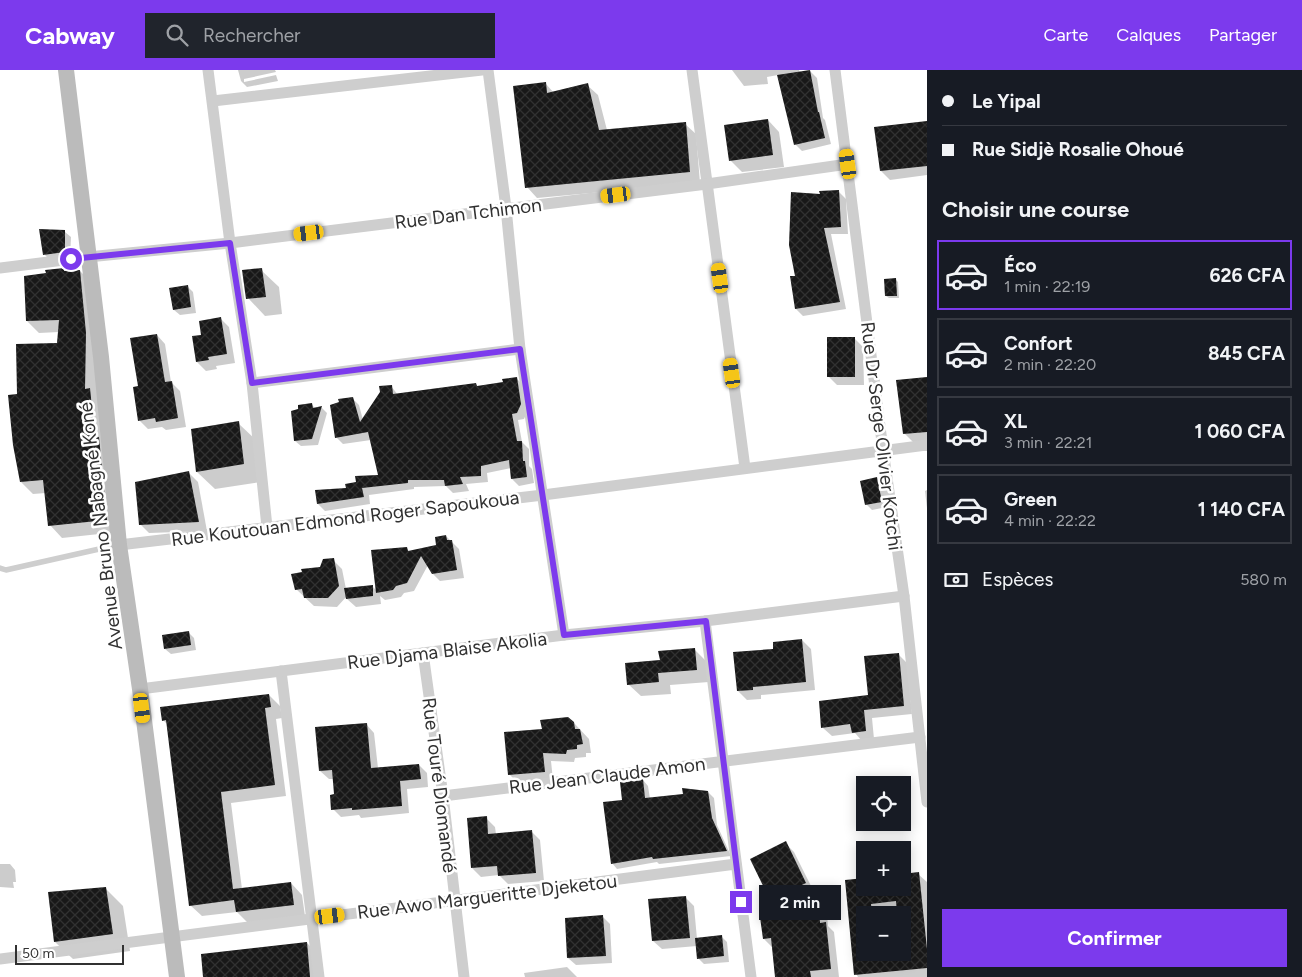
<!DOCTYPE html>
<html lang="fr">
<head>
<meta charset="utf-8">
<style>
	body { margin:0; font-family:Figtree,sans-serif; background:#20242c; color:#f1f3f6; height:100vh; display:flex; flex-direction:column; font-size:19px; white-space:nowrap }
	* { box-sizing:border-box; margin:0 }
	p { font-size:16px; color:#9ea1a6 }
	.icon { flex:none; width:28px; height:28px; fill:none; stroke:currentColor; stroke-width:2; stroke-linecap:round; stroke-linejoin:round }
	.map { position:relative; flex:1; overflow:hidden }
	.panel { display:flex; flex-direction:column; background:#171b24; width:375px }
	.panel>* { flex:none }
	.banner { display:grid; align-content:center; height:110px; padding:0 15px; background:#171b24 }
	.fabs { position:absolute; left:856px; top:706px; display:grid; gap:10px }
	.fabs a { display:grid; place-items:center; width:55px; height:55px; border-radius:0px; background:#171b24; box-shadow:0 2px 12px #0003; font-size:25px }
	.scale { position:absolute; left:15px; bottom:12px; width:109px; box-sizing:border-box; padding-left:5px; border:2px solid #313131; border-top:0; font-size:14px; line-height:18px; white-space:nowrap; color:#313131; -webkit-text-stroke:4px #fff; paint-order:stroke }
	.end { position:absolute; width:22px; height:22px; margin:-11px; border:6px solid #7c3aed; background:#fff; box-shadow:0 0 0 2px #fff }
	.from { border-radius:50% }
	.bubble { position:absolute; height:35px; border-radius:0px; background:#171b24; box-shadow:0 2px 12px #0003; font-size:16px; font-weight:700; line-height:35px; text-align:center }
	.car { position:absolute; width:15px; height:30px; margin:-15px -8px; border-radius:6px; box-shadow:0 0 4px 1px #0007; background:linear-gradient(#f5c518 24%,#345 0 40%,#f5c518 0 76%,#345 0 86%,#f5c518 0) }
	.banner b { display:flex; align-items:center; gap:18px; height:48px; font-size:19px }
	.banner b+b { border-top:1px solid #363941 }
	.banner i { width:12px; height:12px; background:#f1f3f6 }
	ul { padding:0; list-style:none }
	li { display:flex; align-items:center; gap:15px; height:70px; margin:0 10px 8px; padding:0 5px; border:2px solid #363941; border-radius:0px }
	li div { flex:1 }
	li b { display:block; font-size:19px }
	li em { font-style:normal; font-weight:700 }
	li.current { border-color:#7c3aed }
	li>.icon { width:45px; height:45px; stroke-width:1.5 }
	h2 { padding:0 15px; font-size:22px; line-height:60px }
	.pay { display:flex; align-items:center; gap:12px; height:55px; padding:0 15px; font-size:19px }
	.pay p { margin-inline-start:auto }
	.button { display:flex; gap:10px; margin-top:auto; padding:10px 15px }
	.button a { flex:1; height:58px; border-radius:0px; background:#7c3aed; color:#fff; font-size:20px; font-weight:700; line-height:58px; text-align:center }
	header { display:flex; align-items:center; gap:30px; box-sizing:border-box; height:70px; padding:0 25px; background:#7c3aed; color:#fff }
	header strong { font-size:24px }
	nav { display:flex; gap:28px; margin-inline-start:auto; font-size:18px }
	.search { width:350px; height:45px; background:#20242c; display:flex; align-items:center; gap:12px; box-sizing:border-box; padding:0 18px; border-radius:0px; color:#9ea1a6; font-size:19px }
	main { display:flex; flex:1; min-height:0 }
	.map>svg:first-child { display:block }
	.shadow { fill:#0003; fill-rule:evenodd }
	.building { fill:url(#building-cross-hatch); fill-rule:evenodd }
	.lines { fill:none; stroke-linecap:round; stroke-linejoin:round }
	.lane { stroke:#cecece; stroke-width:5.5 }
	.street { stroke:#cecece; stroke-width:11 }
	.secondary { stroke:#bbb; stroke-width:16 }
	.route { stroke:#7c3aed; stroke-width:6 }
	.labels { text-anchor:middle; stroke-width:5; stroke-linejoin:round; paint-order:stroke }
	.street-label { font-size:19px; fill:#313131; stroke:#fff }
</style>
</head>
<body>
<header>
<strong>Cabway</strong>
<div class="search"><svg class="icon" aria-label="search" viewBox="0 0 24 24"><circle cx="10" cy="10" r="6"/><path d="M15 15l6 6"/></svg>Rechercher</div>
<nav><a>Carte</a><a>Calques</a><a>Partager</a></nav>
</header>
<main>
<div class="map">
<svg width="927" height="907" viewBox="0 0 927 907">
	<defs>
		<pattern id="building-cross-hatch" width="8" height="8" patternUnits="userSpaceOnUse" patternTransform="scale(1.25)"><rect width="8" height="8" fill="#181818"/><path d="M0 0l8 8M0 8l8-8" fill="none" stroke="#313131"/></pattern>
	</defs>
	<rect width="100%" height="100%" fill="#fff"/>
	<g class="shadow">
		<path d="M 238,0 L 275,0 L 276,2 L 244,9 L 244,12 L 276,5 L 278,11 L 247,17 L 241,11 Z"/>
		<path d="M 732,0 L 799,0 L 800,3 L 810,1 L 817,8 L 823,48 L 825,50 L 831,74 L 802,81 L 795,74 L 778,5 L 767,7 L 768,14 L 744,16 Z"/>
		<path d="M 546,14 L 554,23 L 587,15 L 598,25 L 607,60 L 685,54 L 696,64 L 700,113 L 537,128 L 527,117 Z"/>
		<path d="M 768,50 L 779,62 L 784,97 L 742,102 L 730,90 Z"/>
		<path d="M 927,52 L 927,105 L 890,110 L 881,101 Z"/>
		<path d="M 838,121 L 846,129 L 848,164 L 831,164 L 846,239 L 803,246 L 796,239 L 796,207 L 821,125 Z"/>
		<path d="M 65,162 L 71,167 L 70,188 L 50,190 L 44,184 Z"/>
		<path d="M 64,199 L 68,202 L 80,201 L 92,213 L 118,462 L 62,468 L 50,455 L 46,423 L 33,424 L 21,412 L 18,325 L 58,274 L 59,262 L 39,263 L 27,251 L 47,204 L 47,201 Z"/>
		<path d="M 261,200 L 279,217 L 282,244 L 265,246 L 248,228 Z"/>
		<path d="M 896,210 L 898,212 L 899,228 L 889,228 L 886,226 Z"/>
		<path d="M 187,216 L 193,222 L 196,243 L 180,245 L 174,240 Z"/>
		<path d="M 220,248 L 229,257 L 235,293 L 216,296 L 217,299 L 206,301 L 197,292 L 202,266 Z"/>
		<path d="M 157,265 L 165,274 L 171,312 L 180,321 L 186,357 L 166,360 L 162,357 L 148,359 L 139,350 Z"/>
		<path d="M 854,268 L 863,277 L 864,315 L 837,315 L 828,306 Z"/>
		<path d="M 516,308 L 523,315 L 527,342 L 524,349 L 518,350 L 522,372 L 529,379 L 529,396 L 532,399 L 534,413 L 519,416 L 512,409 L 511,398 L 487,403 L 488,412 L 466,414 L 469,421 L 453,423 L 446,416 L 414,417 L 414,419 L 369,425 L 370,434 L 325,441 L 318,434 L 347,419 L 380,406 L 371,370 L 343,374 L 336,367 L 352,328 L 359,335 L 363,350 L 391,316 L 398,325 L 476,315 L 478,317 L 504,313 Z"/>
		<path d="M 927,308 L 927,381 L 922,381 L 904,363 Z"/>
		<path d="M 311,334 L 316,339 L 322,338 L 327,343 L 318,375 L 301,376 L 295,371 Z"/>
		<path d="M 238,353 L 256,370 L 261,412 L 215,419 L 197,402 Z"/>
		<path d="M 189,403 L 198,412 L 207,461 L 149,463 L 140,454 Z"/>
		<path d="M 877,409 L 883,414 L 887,437 L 872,440 L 866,434 Z"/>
		<path d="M 927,420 L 927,438 L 925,421 Z"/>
		<path d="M 446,466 L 459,479 L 464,508 L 440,511 L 433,504 L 428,495 L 414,521 L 404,523 L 401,527 L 385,530 L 380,526 L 381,534 L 356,537 L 347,529 L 347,526 L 337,537 L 314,536 L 296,519 L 320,498 L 333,490 L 342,499 L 346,519 L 372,516 L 377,521 L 407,479 L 410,482 L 437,476 Z"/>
		<path d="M 188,562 L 194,568 L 196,580 L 171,584 L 165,579 Z"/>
		<path d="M 802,570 L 811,579 L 815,620 L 761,625 L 761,629 L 747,630 L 738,621 L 775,580 Z"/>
		<path d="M 694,579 L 706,591 L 709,612 L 670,615 L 671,624 L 641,626 L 628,614 L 661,591 Z"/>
		<path d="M 898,584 L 907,593 L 912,644 L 872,648 L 874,669 L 862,671 L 855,663 L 832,666 L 823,658 L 869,626 Z"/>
		<path d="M 269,625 L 280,636 L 282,648 L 276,649 L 286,726 L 231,733 L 242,819 L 291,813 L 302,825 L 305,846 L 248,853 L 237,842 L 202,846 L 190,835 L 168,655 L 163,650 Z"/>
		<path d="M 574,653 L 589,669 L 591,683 L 586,683 L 586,687 L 575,688 L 574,692 L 551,691 L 553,710 L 518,713 L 509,704 L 543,660 Z"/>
		<path d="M 366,654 L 374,663 L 378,698 L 419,695 L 427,703 L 428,717 L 407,719 L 409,743 L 361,748 L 359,745 L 341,747 L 333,739 L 335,726 L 334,709 L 329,709 L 320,701 L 317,658 Z"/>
		<path d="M 643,710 L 648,716 L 650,729 L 708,722 L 714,728 L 717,755 L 731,786 L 659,794 L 657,792 L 617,799 L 612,793 L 623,731 Z"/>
		<path d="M 486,748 L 495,757 L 496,764 L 531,761 L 540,770 L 544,811 L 508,814 L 499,805 L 481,807 L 472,798 Z"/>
		<path d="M 785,773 L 794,782 L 814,822 L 780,839 L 771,830 L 751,789 Z"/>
		<path d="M 0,794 L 10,794 L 15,800 L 16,812 L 13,812 L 14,818 L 0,817 Z"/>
		<path d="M 918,804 L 927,812 L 927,907 L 858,907 L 856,904 L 865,809 L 865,818 L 902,818 ZM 898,844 L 902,845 L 902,882 L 865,882 L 865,845 Z"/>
		<path d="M 105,818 L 123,836 L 130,881 L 73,889 L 55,872 Z"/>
		<path d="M 685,827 L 694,836 L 697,869 L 722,867 L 727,872 L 729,892 L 704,894 L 698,888 L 697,876 L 662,879 L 653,871 Z"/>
		<path d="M 818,835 L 827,844 L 828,856 L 834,862 L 839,907 L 776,907 L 773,878 L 764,869 Z"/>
		<path d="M 602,846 L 610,854 L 612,893 L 576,895 L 568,888 Z"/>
		<path d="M 307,873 L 321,887 L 322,907 L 205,907 Z"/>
		<path d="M 567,897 L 577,907 L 525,907 L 524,903 Z"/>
	</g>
	<g class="building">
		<path d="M 810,0 L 818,42 L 819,42 L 825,68 L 794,75 L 777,5 Z"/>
		<path d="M 546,12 L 547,23 L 588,13 L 599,60 L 686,52 L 690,102 L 525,118 L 513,16 Z"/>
		<path d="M 768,49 L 773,85 L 729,91 L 724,55 Z"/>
		<path d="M 927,51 L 927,96 L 880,101 L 874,57 Z"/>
		<path d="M 839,120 L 841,157 L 824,158 L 840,232 L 795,239 L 790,206 L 795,206 L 789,175 L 791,122 L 820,124 L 819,121 Z"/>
		<path d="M 39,159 L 65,160 L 65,182 L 43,185 Z"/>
		<path d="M 64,198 L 64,201 L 80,200 L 86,263 L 85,319 L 90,318 L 95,368 L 99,367 L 107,450 L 48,456 L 43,410 L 20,412 L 13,375 L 8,325 L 17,324 L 16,274 L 57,273 L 59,250 L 26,251 L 24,206 L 46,203 L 45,200 Z"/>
		<path d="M 262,198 L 266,227 L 246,229 L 242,200 Z"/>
		<path d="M 896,208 L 897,226 L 885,226 L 884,209 Z"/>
		<path d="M 188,215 L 191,237 L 173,240 L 169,218 Z"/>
		<path d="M 221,247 L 227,284 L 208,287 L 209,290 L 196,292 L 192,266 L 201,265 L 199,251 Z"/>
		<path d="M 157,264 L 165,312 L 172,311 L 178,348 L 156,352 L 155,348 L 138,351 L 133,317 L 138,316 L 130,268 Z"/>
		<rect x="827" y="267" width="28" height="40"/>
		<path d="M 517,307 L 521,334 L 517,343 L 512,344 L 517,371 L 522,371 L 523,391 L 525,391 L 527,407 L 511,409 L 509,390 L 481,396 L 481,406 L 460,407 L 463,414 L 445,416 L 444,410 L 408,410 L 408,413 L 362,418 L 364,427 L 317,434 L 315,420 L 346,418 L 345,414 L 356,412 L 355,406 L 378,405 L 368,362 L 335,368 L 330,335 L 339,332 L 338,329 L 353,327 L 360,352 L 380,322 L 379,316 L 392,315 L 393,324 L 476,313 L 477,316 L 503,312 L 502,309 Z"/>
		<path d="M 927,307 L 927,362 L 903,364 L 896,310 Z"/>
		<path d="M 312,333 L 313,338 L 322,336 L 312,369 L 294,371 L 291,341 L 298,339 L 298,335 Z"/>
		<path d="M 239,351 L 244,394 L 196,402 L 191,359 Z"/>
		<path d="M 189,401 L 199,452 L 139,455 L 135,412 Z"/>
		<path d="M 877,407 L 882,432 L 865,435 L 860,411 Z"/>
		<path d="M 446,465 L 447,470 L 452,470 L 457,500 L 432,504 L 421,486 L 407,513 L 396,516 L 393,520 L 376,523 L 371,480 L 407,477 L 408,481 L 436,475 L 435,467 Z"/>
		<path d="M 334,488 L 339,516 L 328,528 L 304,528 L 302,519 L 295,520 L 291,504 L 302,502 L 301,499 L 320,497 L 323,489 Z"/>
		<path d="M 373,515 L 373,526 L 346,529 L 344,518 Z"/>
		<path d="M 189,561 L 191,575 L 164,579 L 162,565 Z"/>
		<path d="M 802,569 L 806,612 L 753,617 L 753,620 L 737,621 L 733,582 L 773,579 L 773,572 Z"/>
		<path d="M 695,578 L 697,600 L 658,603 L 659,612 L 627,615 L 625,593 L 660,590 L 658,581 Z"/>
		<path d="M 899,583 L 904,636 L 864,640 L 866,661 L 852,663 L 850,654 L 821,658 L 819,631 L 868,625 L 864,586 Z"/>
		<path d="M 269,624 L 271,637 L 265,638 L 275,715 L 221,722 L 233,819 L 291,812 L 294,835 L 236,842 L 234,830 L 189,836 L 166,650 L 162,651 L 160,637 Z"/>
		<path d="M 568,647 L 574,652 L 575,659 L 580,659 L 583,674 L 577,675 L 577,679 L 567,680 L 566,684 L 543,683 L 545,702 L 508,705 L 504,662 L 542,659 L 540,650 Z"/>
		<path d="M 367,653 L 371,698 L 419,694 L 421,709 L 400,711 L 402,736 L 352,740 L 352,738 L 331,740 L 330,725 L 334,724 L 332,700 L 319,701 L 315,657 Z"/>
		<path d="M 643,709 L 645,728 L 683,724 L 682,718 L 708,721 L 712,748 L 727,781 L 653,789 L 652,787 L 611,794 L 603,732 L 622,730 L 620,712 Z"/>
		<path d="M 487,746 L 488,764 L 532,760 L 536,803 L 498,806 L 497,796 L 471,798 L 467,748 Z"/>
		<path d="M 786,771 L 806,813 L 770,830 L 750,789 Z"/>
		<path d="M 919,802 L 927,879 L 927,898 L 854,905 L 845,810 L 865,808 L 865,818 L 902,818 L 902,804 ZM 896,831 L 897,845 L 902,845 L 902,882 L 865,882 L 865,845 L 872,845 L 871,834 Z"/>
		<path d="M 106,817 L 113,864 L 54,872 L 48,822 Z"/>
		<path d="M 686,826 L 690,868 L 652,871 L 648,829 Z"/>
		<path d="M 819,834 L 820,853 L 826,852 L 831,899 L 810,901 L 811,907 L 775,907 L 771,868 L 763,869 L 759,840 Z"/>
		<path d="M 603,845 L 606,886 L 567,888 L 565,848 Z"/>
		<path d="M 722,865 L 724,886 L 697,889 L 695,868 Z"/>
		<path d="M 307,872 L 310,907 L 203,907 L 201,884 Z"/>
	</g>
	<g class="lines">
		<path class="lane" d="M 0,498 L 6,500 L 117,475"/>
		<g class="street">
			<path d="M 208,0 L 230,173 L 252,313 L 267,457"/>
			<path d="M 488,0 L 506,138 L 520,279 L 564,565"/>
			<path d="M 692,0 L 745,398"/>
			<path d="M 835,0 L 883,380 L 904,526 L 927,732"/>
			<path d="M 213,31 L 482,0"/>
			<path d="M 0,198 L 88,187 L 230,173 L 707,114 L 848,94"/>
			<path d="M 252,313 L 520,279"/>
			<path d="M 119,475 L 543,425 L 927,375"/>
			<path d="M 705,551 L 751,907"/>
			<path d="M 423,583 L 443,726 L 464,907"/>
			<path d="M 281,601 L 319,907"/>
			<path d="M 140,619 L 564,565 L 705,551 L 904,526"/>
			<path d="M 443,726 L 920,667"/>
			<path d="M 0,889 L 736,794"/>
		</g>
		<path class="secondary" d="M 66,0 L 101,287 L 119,475 L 140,619 L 177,907"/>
	</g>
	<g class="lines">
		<path class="route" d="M 71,189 L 230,173 L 252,313 L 520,279 L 564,565 L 706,551 L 741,832"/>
	</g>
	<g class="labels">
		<g class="street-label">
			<text transform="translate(468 143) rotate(-7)" y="7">Rue Dan Tchimon</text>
			<text transform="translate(882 366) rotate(83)" y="7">Rue Dr Serge Olivier Kotchi</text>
			<text transform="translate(345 448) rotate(-7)" y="7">Rue Koutouan Edmond Roger Sapoukoua</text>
			<text transform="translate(100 456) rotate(-97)" y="7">Avenue Bruno Nabagné Koné</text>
			<text transform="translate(447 580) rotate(-7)" y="7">Rue Djama Blaise Akolia</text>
			<text transform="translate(607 705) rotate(-7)" y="7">Rue Jean Claude Amon</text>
			<text transform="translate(440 715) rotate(83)" y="7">Rue Touré Diomandé</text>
			<text transform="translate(487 826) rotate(-7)" y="7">Rue Awo Margueritte Djeketou</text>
		</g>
	</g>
</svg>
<div class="fabs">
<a><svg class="icon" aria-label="locate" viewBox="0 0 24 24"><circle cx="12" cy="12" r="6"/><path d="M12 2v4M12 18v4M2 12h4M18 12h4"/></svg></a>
<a>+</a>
<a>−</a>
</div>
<div class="scale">50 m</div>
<i class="end from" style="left:71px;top:189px"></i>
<i class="end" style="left:741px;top:832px"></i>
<div class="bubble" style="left:759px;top:815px;width:82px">2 min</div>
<i class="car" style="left:848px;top:94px;rotate:352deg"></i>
<i class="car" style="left:616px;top:125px;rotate:263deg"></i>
<i class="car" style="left:309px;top:163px;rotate:263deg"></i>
<i class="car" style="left:720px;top:208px;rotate:352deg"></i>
<i class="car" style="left:732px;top:303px;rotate:352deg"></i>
<i class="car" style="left:142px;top:638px;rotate:173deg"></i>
<i class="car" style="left:330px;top:846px;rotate:83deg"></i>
</div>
<section class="panel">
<div class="banner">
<b><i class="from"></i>Le Yipal</b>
<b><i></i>Rue Sidjè Rosalie Ohoué</b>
</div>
<h2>Choisir une course</h2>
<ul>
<li class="current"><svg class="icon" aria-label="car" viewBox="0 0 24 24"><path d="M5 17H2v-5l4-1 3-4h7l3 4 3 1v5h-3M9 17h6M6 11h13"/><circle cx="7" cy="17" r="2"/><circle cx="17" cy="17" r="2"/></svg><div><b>Éco</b><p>1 min · 22:19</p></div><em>626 CFA</em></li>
<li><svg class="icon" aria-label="car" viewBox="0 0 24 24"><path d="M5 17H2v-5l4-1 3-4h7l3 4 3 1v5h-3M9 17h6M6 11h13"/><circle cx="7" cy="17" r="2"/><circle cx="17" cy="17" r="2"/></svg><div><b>Confort</b><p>2 min · 22:20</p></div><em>845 CFA</em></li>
<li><svg class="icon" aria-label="car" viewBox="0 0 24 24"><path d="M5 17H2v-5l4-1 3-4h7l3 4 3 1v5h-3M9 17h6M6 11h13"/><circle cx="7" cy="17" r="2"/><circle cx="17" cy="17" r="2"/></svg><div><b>XL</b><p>3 min · 22:21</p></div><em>1 060 CFA</em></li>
<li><svg class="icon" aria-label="car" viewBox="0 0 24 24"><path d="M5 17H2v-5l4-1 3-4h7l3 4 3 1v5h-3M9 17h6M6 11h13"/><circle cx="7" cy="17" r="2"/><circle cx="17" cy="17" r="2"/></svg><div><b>Green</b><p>4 min · 22:22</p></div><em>1 140 CFA</em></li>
</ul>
<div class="pay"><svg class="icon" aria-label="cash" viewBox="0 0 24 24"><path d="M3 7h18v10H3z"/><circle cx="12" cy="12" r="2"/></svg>Espèces<p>580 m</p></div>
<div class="button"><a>Confirmer</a></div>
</section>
</main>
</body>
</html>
